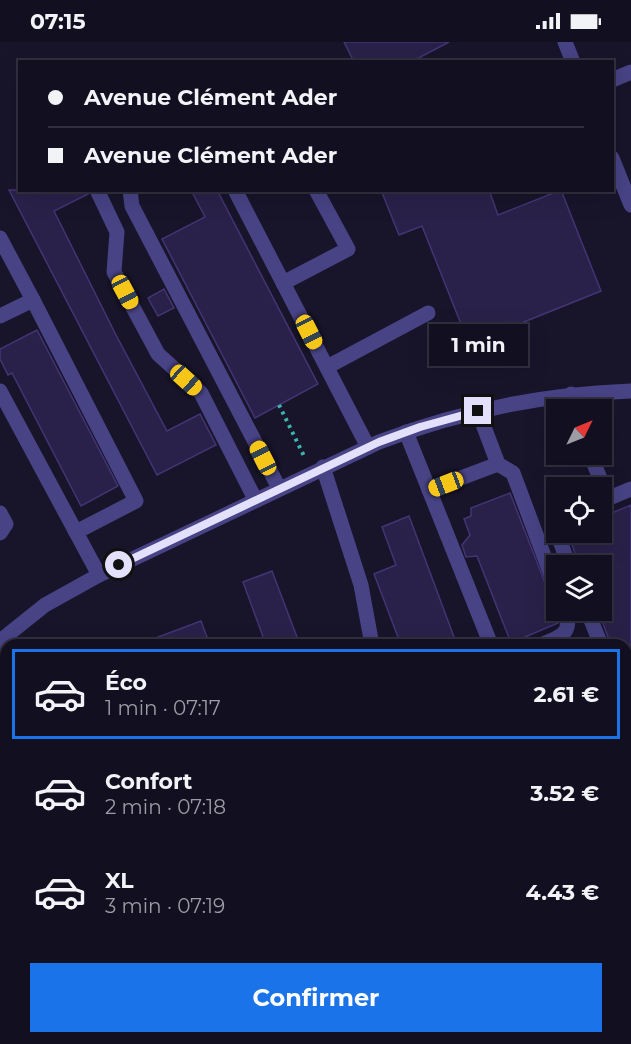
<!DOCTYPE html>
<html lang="fr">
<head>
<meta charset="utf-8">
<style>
	body { margin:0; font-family:Montserrat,sans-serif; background:#1f1d2d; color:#f1f3f6; height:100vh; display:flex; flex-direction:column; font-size:22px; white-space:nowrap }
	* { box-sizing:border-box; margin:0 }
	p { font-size:20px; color:#9c9ca5 }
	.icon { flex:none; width:33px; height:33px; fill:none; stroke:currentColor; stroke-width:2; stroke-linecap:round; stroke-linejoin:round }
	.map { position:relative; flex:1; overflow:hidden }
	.sheet { position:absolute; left:0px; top:597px; width:632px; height:405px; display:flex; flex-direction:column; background:#120f20; border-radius:18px 18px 0 0; box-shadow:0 6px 24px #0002,0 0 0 2px #312f3e }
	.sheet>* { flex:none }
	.hud { position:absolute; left:18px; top:18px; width:596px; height:132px; border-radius:0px; box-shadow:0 6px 24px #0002,0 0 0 2px #312f3e; display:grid; align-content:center; height:132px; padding:0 30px; background:#120f20 }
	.needle { width:39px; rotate:47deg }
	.buttons { position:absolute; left:546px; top:357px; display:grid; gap:12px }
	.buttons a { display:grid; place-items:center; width:66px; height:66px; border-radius:0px; background:#120f20; box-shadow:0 6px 24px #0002,0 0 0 2px #312f3e; font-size:30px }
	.end { position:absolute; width:27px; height:27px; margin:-14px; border:8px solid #e3e0fc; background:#111; box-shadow:0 0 0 3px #111 }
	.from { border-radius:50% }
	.bubble { position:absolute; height:42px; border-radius:0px; background:#120f20; box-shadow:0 6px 24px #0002,0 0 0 2px #312f3e; font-size:20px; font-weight:700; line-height:42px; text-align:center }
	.car { position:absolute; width:18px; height:36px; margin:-18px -9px; border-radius:8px; box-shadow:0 0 4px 2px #0007; background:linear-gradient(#f5c518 24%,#345 0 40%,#f5c518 0 76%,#345 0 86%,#f5c518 0) }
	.hud b { display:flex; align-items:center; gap:21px; height:57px; font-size:22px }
	.hud b+b { border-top:2px solid #312f3e }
	.hud i { width:15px; height:15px; background:#f1f3f6 }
	ul { padding:10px 0 0; list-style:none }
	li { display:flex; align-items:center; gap:18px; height:90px; margin:0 12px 9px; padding:0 18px; border:3px solid transparent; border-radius:0px }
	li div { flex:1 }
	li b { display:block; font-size:22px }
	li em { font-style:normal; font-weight:700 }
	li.active { border-color:#1a73e8 }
	li>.icon { width:54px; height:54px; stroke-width:1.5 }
	.cta { display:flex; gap:12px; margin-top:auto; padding:12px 30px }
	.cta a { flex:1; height:69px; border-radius:0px; background:#1a73e8; color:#fff; font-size:24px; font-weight:700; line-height:69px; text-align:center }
	.status { display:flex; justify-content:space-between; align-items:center; height:42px; padding:0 30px; background:#120f20; direction:ltr }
	.status svg { height:16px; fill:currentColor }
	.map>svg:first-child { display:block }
	.building { fill:#2a214a; stroke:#433574; stroke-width:1.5 }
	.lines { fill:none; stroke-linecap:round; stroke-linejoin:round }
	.path { stroke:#3cb4af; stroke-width:4; stroke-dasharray:3 4.5; stroke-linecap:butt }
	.minor { stroke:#474385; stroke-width:15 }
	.route { stroke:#e3e0fc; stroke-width:8 }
</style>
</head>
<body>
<div class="status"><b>07:15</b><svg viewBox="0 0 49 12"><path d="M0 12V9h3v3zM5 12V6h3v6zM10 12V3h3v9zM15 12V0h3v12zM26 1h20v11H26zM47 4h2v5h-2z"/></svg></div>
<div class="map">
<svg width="631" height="1002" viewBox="0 0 631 1002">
	<rect width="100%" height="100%" fill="#18142a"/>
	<g class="building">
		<path d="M 344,0 L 449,0 L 411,20 L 354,20 Z"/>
		<path d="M 9,148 L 87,148 L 88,152 L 54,169 L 116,293 L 167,389 L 200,372 L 216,403 L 157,433 Z"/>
		<path d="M 191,148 L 217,148 L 318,342 L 255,376 L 162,197 L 205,175 Z"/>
		<path d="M 381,148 L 489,148 L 498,173 L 561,148 L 601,249 L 469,302 L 422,184 L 399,193 Z"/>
		<path d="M 164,247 L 174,266 L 158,274 L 148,256 Z"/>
		<path d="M 37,288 L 118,444 L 81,464 L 12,331 L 8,333 L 0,317 L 0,307 Z"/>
		<path d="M 510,451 L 556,569 L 558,581 L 511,601 L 477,514 L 466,515 L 462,503 L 470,493 L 464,477 L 471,474 L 471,466 Z"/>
		<path d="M 631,463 L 631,603 L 611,603 L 598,568 L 602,568 L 602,524 L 579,524 L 568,490 L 602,490 L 602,475 Z"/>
		<path d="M 409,474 L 457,603 L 401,603 L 374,532 L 396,523 L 382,485 Z"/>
		<path d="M 272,529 L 300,603 L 266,603 L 243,540 Z"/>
		<path d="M 201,579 L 210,603 L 142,603 L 142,601 Z"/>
	</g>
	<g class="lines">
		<g class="path">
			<path d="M 279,363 L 305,416"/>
			<path d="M 210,996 L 214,1002"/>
		</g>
		<g class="minor">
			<path d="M 565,0 L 573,20"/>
			<path d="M 612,38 L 631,30"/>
			<path d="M 612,116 L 631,163"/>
			<path d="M 97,148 L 117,190 L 114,230 L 158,312 L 201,351 L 255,457"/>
			<path d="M 130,148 L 132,164 L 279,446"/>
			<path d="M 235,148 L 368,405"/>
			<path d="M 0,196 L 33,258 L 0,274"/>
			<path d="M 283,241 L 348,207 L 316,148"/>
			<path d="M 33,258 L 136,459 L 76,490"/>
			<path d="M 327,325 L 428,271"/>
			<path d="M 0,349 L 99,533"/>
			<path d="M 571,352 L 575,368"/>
			<path d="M 478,369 L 498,422 L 513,431 L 556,546"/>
			<path d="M 406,390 L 491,603"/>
			<path d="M 590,412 L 608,456"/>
			<path d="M 323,425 L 361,543 L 372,603"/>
			<path d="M 429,448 L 498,422"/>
			<path d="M 602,459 L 631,447"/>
			<path d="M 0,471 L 6,482 L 0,491"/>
			<path d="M 557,490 L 569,524"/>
			<path d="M 587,568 L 601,603"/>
			<path d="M 0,599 L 45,563 L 99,533 L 379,400 C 460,369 544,352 631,349"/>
			<path d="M 540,603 C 559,596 574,592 565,568"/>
			<path d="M 626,667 L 631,681"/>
			<path d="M 626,714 L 631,712"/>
			<path d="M 626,860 L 631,857"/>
			<path d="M 626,894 L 631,890"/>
			<path d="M 242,996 L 245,1002"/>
			<path d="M 303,996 L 307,1002"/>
			<path d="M 105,1002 L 116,996"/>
			<path d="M 384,1002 L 394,996"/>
			<path d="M 441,1002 L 452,996"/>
		</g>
	</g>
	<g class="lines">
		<path class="route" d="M 119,523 L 379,400 L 420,385 L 478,369"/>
	</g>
</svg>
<div class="buttons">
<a><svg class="needle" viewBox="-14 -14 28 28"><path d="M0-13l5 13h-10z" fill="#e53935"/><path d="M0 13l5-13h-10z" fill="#9c9ca5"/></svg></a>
<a><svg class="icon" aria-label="locate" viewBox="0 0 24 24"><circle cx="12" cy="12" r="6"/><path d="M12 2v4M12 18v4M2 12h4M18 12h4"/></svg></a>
<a><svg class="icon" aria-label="layers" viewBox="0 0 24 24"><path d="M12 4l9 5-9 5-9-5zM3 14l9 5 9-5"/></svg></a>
</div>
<i class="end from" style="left:119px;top:523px"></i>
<i class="end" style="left:478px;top:369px"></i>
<div class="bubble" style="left:429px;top:282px;width:99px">1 min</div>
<i class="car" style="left:125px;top:250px;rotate:152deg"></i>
<i class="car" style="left:309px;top:290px;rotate:153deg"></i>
<i class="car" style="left:186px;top:338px;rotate:132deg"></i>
<i class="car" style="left:263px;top:416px;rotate:333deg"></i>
<i class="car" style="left:446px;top:442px;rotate:249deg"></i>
<div class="hud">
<b><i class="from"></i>Avenue Clément Ader</b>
<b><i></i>Avenue Clément Ader</b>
</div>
<section class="sheet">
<ul>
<li class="active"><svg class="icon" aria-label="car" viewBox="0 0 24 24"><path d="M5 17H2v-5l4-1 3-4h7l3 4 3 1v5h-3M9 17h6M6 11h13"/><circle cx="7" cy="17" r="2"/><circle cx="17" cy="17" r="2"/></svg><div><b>Éco</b><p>1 min · 07:17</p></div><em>2.61 €</em></li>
<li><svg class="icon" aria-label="car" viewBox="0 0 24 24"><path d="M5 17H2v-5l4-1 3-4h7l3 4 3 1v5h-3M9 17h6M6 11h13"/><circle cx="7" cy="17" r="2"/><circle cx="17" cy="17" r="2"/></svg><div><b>Confort</b><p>2 min · 07:18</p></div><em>3.52 €</em></li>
<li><svg class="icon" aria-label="car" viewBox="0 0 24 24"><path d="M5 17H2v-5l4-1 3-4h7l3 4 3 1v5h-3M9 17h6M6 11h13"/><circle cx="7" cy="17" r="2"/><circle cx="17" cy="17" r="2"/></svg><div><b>XL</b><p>3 min · 07:19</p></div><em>4.43 €</em></li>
</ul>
<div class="cta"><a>Confirmer</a></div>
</section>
</div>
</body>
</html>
